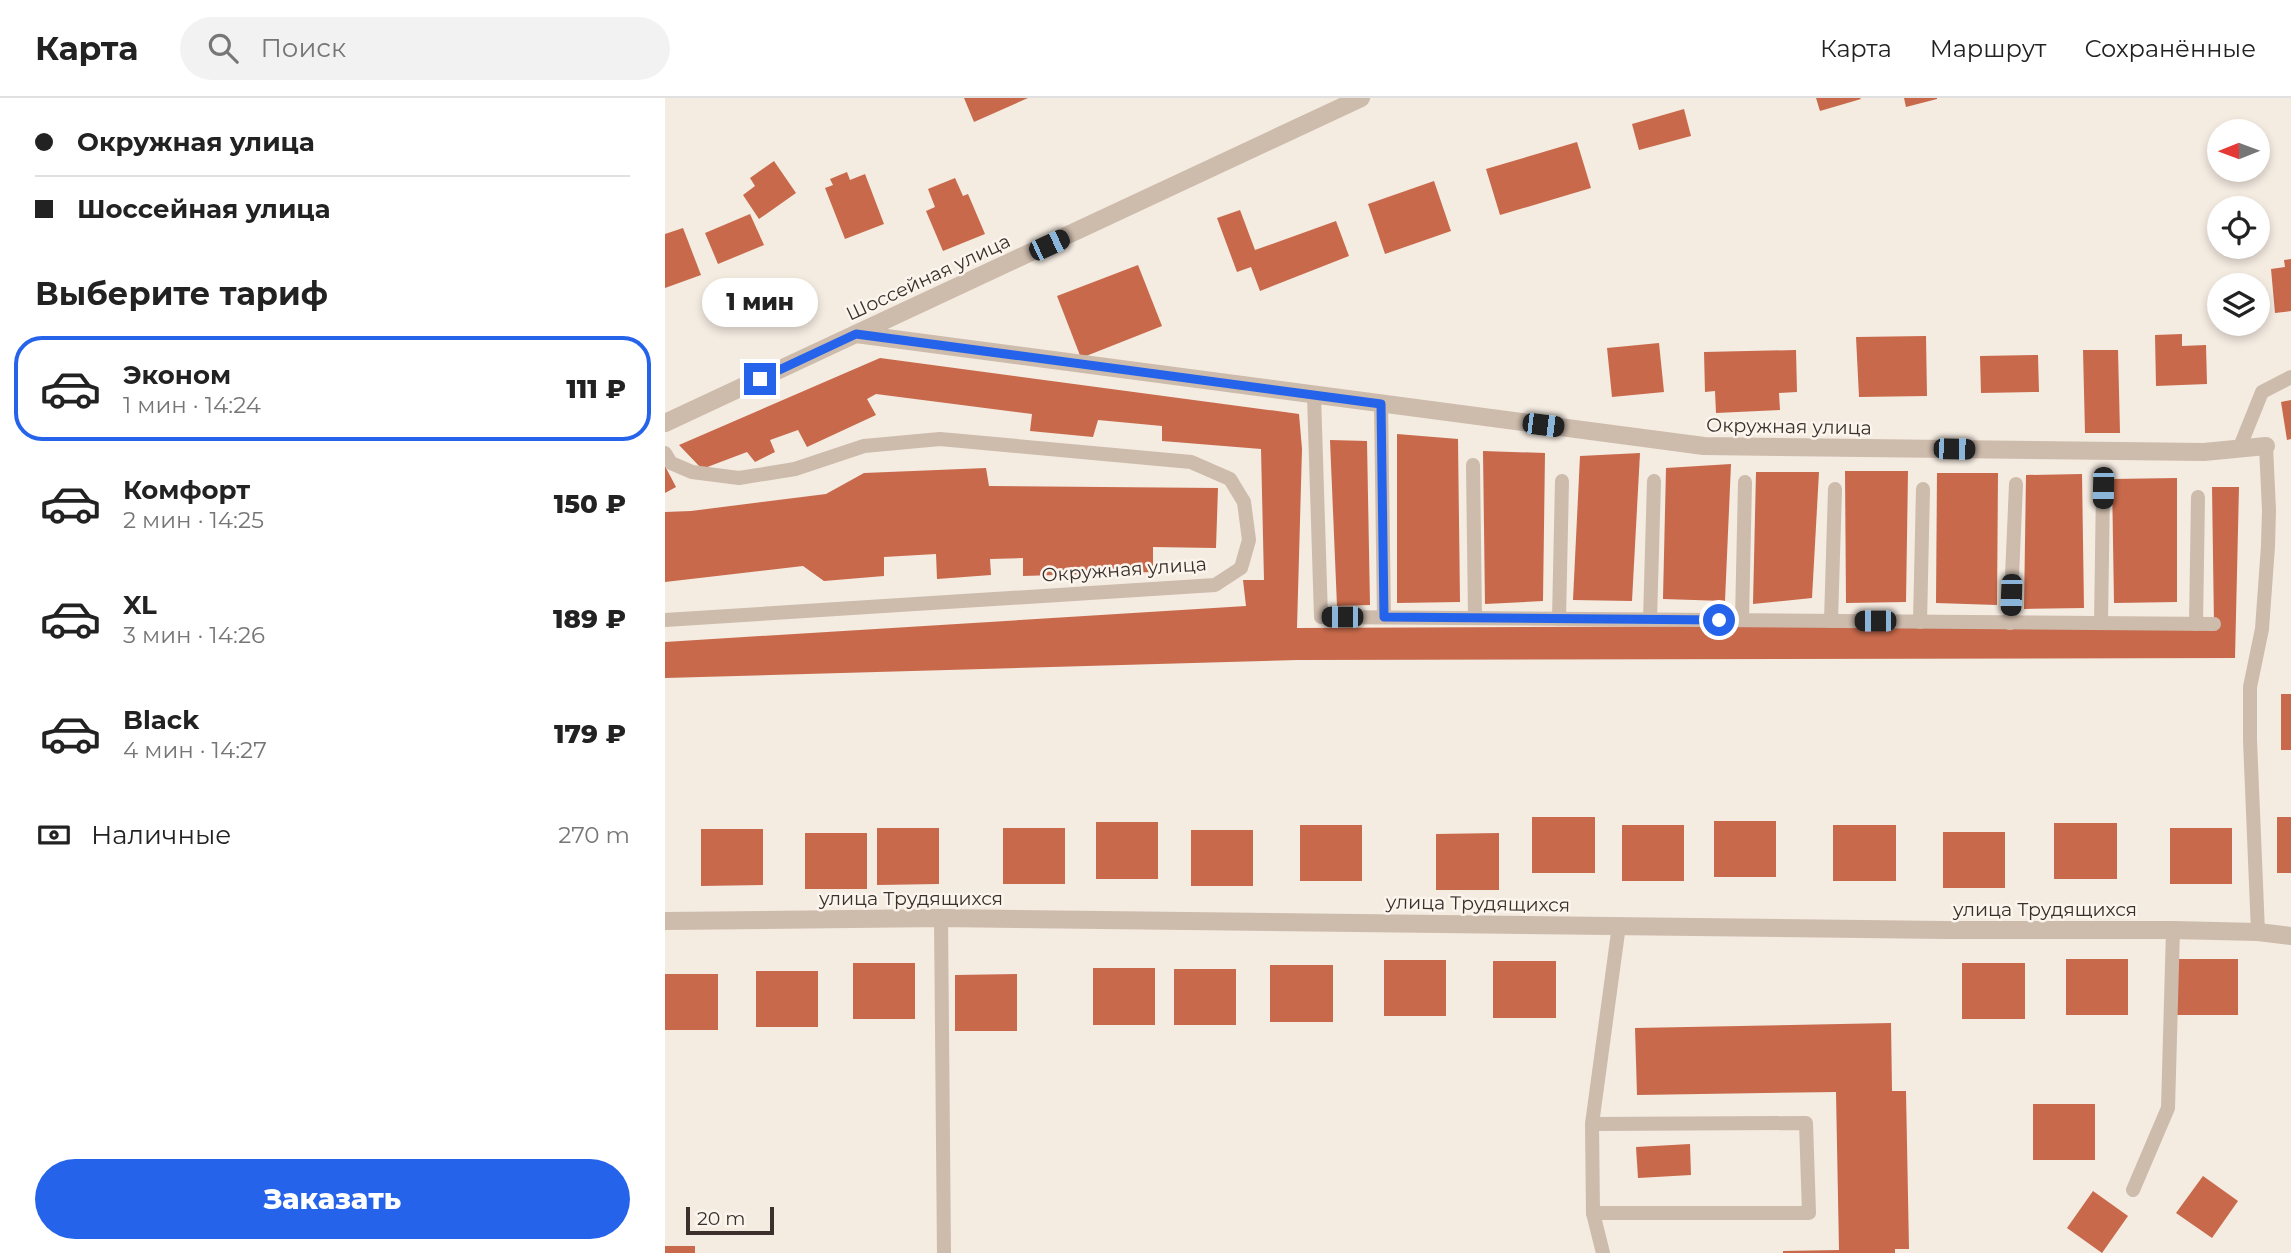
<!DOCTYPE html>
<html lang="ru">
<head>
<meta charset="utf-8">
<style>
	body { margin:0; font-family:Montserrat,sans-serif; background:#f2f2f2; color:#222; height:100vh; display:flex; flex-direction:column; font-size:26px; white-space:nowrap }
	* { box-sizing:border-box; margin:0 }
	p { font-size:23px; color:#767676 }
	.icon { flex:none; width:38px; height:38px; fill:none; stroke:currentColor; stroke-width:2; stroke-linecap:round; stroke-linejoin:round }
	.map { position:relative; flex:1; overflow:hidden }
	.side { display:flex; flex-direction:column; background:#fff; width:665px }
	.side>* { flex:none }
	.guide { display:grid; align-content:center; height:154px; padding:0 35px; background:#fff }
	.needle { width:46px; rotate:269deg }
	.controls { position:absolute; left:1542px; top:21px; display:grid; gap:14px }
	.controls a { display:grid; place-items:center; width:63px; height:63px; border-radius:50%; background:#fff; box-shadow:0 4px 10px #0003; font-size:35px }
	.scale { position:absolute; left:21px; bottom:18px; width:88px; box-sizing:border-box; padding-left:7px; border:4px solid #3b302b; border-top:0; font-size:19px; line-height:24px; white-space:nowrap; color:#3b302b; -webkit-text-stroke:5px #fbf5ee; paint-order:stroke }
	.end { position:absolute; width:32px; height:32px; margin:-16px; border:9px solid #2563eb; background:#fff; box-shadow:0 0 0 4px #fff }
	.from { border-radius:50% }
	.bubble { position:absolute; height:49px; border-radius:24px; background:#fff; box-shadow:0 4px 10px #0003; font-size:23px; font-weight:800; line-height:49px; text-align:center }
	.car { position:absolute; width:21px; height:42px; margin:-21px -10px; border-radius:9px; box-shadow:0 0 5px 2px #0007; background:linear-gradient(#222 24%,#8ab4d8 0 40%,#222 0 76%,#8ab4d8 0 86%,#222 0) }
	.guide b { display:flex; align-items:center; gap:24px; height:66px; font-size:26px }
	.guide b+b { border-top:2px solid #e0e0e0 }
	.guide i { width:18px; height:18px; background:#222 }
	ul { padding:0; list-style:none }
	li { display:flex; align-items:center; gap:21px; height:105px; margin:0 14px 10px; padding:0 21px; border:4px solid transparent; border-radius:28px }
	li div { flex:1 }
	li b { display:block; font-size:26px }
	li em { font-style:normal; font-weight:800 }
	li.on { border-color:#2563eb }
	li>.icon { width:63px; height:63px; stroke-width:1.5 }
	h2 { padding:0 35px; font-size:32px; line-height:84px }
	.pay { display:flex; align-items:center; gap:18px; height:77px; padding:0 35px; font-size:26px }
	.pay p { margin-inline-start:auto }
	.action { display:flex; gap:14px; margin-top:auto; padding:14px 35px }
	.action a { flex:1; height:80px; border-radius:42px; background:#2563eb; color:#fff; font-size:28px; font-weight:800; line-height:80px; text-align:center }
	header { display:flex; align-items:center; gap:42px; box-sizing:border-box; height:98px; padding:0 35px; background:#fff; border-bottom:2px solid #e0e0e0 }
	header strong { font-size:33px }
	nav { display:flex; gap:38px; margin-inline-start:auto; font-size:24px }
	.search { width:490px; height:63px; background:#f2f2f2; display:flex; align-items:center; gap:18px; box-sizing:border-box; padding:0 24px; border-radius:38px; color:#767676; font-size:26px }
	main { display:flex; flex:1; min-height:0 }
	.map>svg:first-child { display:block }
	.building { fill:#c8694b }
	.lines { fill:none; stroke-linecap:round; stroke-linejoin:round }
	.service { stroke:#cdbbac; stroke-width:14 }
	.minor { stroke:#cdbbac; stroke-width:18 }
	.tertiary { stroke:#cdbbac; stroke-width:18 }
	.route { stroke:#2563eb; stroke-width:9 }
	.labels { text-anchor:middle; stroke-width:5; stroke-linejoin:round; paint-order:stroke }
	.street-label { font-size:19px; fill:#3b302b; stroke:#fbf5ee }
</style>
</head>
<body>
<header>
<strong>Карта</strong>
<div class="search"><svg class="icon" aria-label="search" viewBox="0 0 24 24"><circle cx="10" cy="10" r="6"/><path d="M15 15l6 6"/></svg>Поиск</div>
<nav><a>Карта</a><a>Маршрут</a><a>Сохранённые</a></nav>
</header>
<main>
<section class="side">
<div class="guide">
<b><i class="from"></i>Окружная улица</b>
<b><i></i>Шоссейная улица</b>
</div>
<h2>Выберите тариф</h2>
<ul>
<li class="on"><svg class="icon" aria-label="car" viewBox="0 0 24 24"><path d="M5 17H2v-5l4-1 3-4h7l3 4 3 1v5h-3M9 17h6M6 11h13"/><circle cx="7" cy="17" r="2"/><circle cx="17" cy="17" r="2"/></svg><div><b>Эконом</b><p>1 мин · 14:24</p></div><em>111 ₽</em></li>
<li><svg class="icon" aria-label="car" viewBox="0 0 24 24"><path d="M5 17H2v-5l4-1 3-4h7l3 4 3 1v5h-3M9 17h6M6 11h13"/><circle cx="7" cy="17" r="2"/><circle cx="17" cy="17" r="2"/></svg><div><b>Комфорт</b><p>2 мин · 14:25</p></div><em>150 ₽</em></li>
<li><svg class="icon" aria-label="car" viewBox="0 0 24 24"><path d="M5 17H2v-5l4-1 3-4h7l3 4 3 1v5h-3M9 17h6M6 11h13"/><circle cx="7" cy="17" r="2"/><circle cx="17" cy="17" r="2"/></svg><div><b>XL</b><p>3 мин · 14:26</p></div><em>189 ₽</em></li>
<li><svg class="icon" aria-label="car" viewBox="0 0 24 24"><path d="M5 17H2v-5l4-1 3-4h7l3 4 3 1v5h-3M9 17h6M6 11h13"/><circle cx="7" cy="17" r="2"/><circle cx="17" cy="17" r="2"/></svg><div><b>Black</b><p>4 мин · 14:27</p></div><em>179 ₽</em></li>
</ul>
<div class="pay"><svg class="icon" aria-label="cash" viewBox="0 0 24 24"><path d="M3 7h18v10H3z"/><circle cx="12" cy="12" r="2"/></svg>Наличные<p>270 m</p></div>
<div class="action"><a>Заказать</a></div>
</section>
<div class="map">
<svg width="1626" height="1155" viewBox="0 0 1626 1155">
	<rect width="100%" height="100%" fill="#f4ebe1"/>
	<g class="building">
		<path d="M 299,0 L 363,0 L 309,24 Z"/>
		<path d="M 1151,0 L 1195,0 L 1196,1 L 1155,13 Z"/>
		<path d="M 1239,0 L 1272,0 L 1272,1 L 1241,9 Z"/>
		<path d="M 1019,11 L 1026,38 L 974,52 L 967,26 Z"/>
		<path d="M 912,44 L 926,90 L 835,117 L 821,71 Z"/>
		<path d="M 109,63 L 131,95 L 94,121 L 78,97 L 90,88 L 85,80 Z"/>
		<path d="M 182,74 L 185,82 L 200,76 L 219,126 L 180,141 L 160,90 L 168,87 L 165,81 Z"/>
		<path d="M 290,80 L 298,98 L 303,96 L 320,136 L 278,153 L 261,113 L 270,109 L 263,91 Z"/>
		<path d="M 769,83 L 786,133 L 720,156 L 703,106 Z"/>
		<path d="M 575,112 L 590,152 L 671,123 L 684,158 L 595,193 L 586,169 L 572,174 L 552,120 Z"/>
		<path d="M 85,116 L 99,147 L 53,166 L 40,135 Z"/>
		<path d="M 18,130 L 36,177 L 0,190 L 0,136 Z"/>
		<path d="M 1626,161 L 1626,213 L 1610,215 L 1606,171 L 1620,169 L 1619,162 Z"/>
		<path d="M 473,167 L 497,228 L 416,260 L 392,198 Z"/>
		<path d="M 1517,236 L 1517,248 L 1541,247 L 1542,286 L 1491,288 L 1490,237 Z"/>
		<path d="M 1261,238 L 1262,298 L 1194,299 L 1191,239 Z"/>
		<path d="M 994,245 L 999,294 L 947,299 L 942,250 Z"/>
		<path d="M 1131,252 L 1132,294 L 1114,295 L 1115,312 L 1051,315 L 1050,293 L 1040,294 L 1039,254 Z"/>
		<path d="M 1418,252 L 1453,252 L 1455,335 L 1420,335 Z"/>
		<path d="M 1373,257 L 1374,294 L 1316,295 L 1315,258 Z"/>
		<path d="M 215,260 L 634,316 L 637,351 L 632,530 L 1549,526 L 1547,389 L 1574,389 L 1570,560 L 632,562 L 0,580 L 0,544 L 581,508 L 578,482 L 599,482 L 596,351 L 497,343 L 497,328 L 433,322 L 428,339 L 365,333 L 367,316 L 211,296 L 202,301 L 211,317 L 142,349 L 133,332 L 105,342 L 110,354 L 90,364 L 82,354 L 37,371 L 14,347 Z"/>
		<path d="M 1626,302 L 1626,341 L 1622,342 L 1616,304 Z"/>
		<path d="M 732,336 L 793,341 L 795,504 L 732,505 Z"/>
		<path d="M 665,342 L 702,343 L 705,507 L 672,508 Z"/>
		<path d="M 818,353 L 880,355 L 878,503 L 820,506 Z"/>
		<path d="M 975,355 L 967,503 L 908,502 L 915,358 Z"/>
		<path d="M 1066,366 L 1060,503 L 998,501 L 1001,370 Z"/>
		<path d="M 0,368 L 11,389 L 0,395 Z"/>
		<path d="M 321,370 L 324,388 L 553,390 L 551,450 L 488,449 L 488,474 L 358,478 L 358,460 L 325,461 L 326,477 L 272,481 L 271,456 L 219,459 L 219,478 L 159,483 L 138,468 L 0,484 L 0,414 L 26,413 L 161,396 L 199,375 Z"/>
		<path d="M 1180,373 L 1243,373 L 1241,504 L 1181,505 Z"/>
		<path d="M 1091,374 L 1154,374 L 1147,500 L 1088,506 Z"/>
		<path d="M 1272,375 L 1333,375 L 1332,507 L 1271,505 Z"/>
		<path d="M 1417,376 L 1419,510 L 1359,511 L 1361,377 Z"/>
		<path d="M 1512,380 L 1512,504 L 1449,505 L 1447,381 Z"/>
		<rect x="1616" y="596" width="10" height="56"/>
		<rect x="867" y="719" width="63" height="56"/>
		<rect x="1612" y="719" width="14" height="56"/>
		<rect x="1049" y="723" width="62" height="56"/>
		<rect x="431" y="724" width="62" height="57"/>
		<rect x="1389" y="725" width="63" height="56"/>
		<rect x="635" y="727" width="62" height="56"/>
		<rect x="957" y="727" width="62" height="56"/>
		<rect x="1168" y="727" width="63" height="56"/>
		<path d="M 212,730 L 274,730 L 274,786 L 212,787 Z"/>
		<rect x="338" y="730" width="62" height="56"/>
		<rect x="1505" y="730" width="62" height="56"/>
		<path d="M 36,731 L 98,731 L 98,787 L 36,788 Z"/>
		<rect x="526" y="732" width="62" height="56"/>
		<rect x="1278" y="734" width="62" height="56"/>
		<rect x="140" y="735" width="62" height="56"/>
		<path d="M 834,735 L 834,792 L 771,792 L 771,736 Z"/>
		<rect x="1401" y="861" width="62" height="56"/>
		<rect x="1511" y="861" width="62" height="56"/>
		<rect x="719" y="862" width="62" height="56"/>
		<rect x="828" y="863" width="63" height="57"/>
		<rect x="188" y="865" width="62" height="56"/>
		<rect x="1297" y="865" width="63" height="56"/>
		<rect x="605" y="867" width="63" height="57"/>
		<rect x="428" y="870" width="62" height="57"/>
		<rect x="509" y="871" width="62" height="56"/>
		<rect x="91" y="873" width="62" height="56"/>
		<rect x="0" y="876" width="53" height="56"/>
		<path d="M 352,876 L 352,933 L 290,933 L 290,877 Z"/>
		<path d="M 1226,925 L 1227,993 L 1241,993 L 1244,1151 L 1230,1151 L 1230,1155 L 1118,1155 L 1118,1153 L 1174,1152 L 1171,994 L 972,997 L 970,930 Z"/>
		<rect x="1368" y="1006" width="62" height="56"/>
		<path d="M 1025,1046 L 1026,1077 L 973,1080 L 971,1049 Z"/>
		<path d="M 1538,1078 L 1573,1103 L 1547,1140 L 1511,1115 Z"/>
		<path d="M 1428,1093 L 1463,1118 L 1437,1155 L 1402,1130 Z"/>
		<rect x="0" y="1148" width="30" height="7"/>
	</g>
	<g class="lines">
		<g class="service">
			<path d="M 649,297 L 656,519 L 1549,526"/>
			<path d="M 716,306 L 719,519"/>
			<path d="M 1574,351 L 1597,294 L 1626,279"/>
			<path d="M 0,355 L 6,365 L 27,374 L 74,380 L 130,371 L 199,348 L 275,341 L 526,364 L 565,381 L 579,404 L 584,442 L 576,470 L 550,487 L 0,522"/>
			<path d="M 808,367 L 810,520"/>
			<path d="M 894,521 L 897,383"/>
			<path d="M 985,522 L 989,383"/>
			<path d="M 1077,522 L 1080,384"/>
			<path d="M 1166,523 L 1170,391"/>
			<path d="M 1255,524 L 1258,391"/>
			<path d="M 1345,525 L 1351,386"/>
			<path d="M 1436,525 L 1438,390"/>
			<path d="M 1531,526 L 1533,399"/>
			<path d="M 276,820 L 279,1155"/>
			<path d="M 1593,834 L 1585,642 L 1585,589 L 1597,531 L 1603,448 L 1604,412 L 1601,348"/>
			<path d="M 927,1026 L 1141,1025 L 1144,1115 L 928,1115"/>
			<path d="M 1468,1092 L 1503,1010 L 1508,832"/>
			<path d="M 938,1155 L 928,1115 L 927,1026 L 954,827"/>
		</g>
		<g class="minor">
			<path d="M 191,236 L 1039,348 L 1539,354 L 1601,348"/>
			<path d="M 0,823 L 276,820 L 1280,832 L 1508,832 L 1593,834 L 1626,838"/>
		</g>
		<path class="tertiary" d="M 0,325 L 696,0"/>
	</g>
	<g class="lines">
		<path class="route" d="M 95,281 L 191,236 L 716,306 L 719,519 L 1054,522"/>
	</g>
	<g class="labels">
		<g class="street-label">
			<text transform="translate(263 179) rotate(-25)" y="7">Шоссейная улица</text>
			<text transform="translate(1124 328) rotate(1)" y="7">Окружная улица</text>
			<text transform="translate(459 471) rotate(-4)" y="7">Окружная улица</text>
			<text x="246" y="807">улица Трудящихся</text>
			<text transform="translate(813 805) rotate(1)" y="7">улица Трудящихся</text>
			<text x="1380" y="818">улица Трудящихся</text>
		</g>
	</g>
</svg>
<div class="controls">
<a><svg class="needle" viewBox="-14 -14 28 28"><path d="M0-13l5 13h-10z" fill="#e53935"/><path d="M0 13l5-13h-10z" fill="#767676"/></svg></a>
<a><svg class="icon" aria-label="locate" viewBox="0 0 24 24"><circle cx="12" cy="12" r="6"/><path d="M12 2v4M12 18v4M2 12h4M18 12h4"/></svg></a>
<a><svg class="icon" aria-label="layers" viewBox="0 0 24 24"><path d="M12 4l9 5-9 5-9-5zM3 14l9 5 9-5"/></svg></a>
</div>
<div class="scale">20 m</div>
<i class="end from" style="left:1054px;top:522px"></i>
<i class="end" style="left:95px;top:281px"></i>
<div class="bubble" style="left:37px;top:180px;width:116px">1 мин</div>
<i class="car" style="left:384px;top:147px;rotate:65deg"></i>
<i class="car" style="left:878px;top:327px;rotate:97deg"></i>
<i class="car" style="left:1289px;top:351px;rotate:91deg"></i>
<i class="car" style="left:1438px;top:390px;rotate:181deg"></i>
<i class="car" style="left:1346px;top:497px;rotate:182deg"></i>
<i class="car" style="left:677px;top:519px;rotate:270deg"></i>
<i class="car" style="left:1210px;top:523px;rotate:270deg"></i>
</div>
</main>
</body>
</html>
